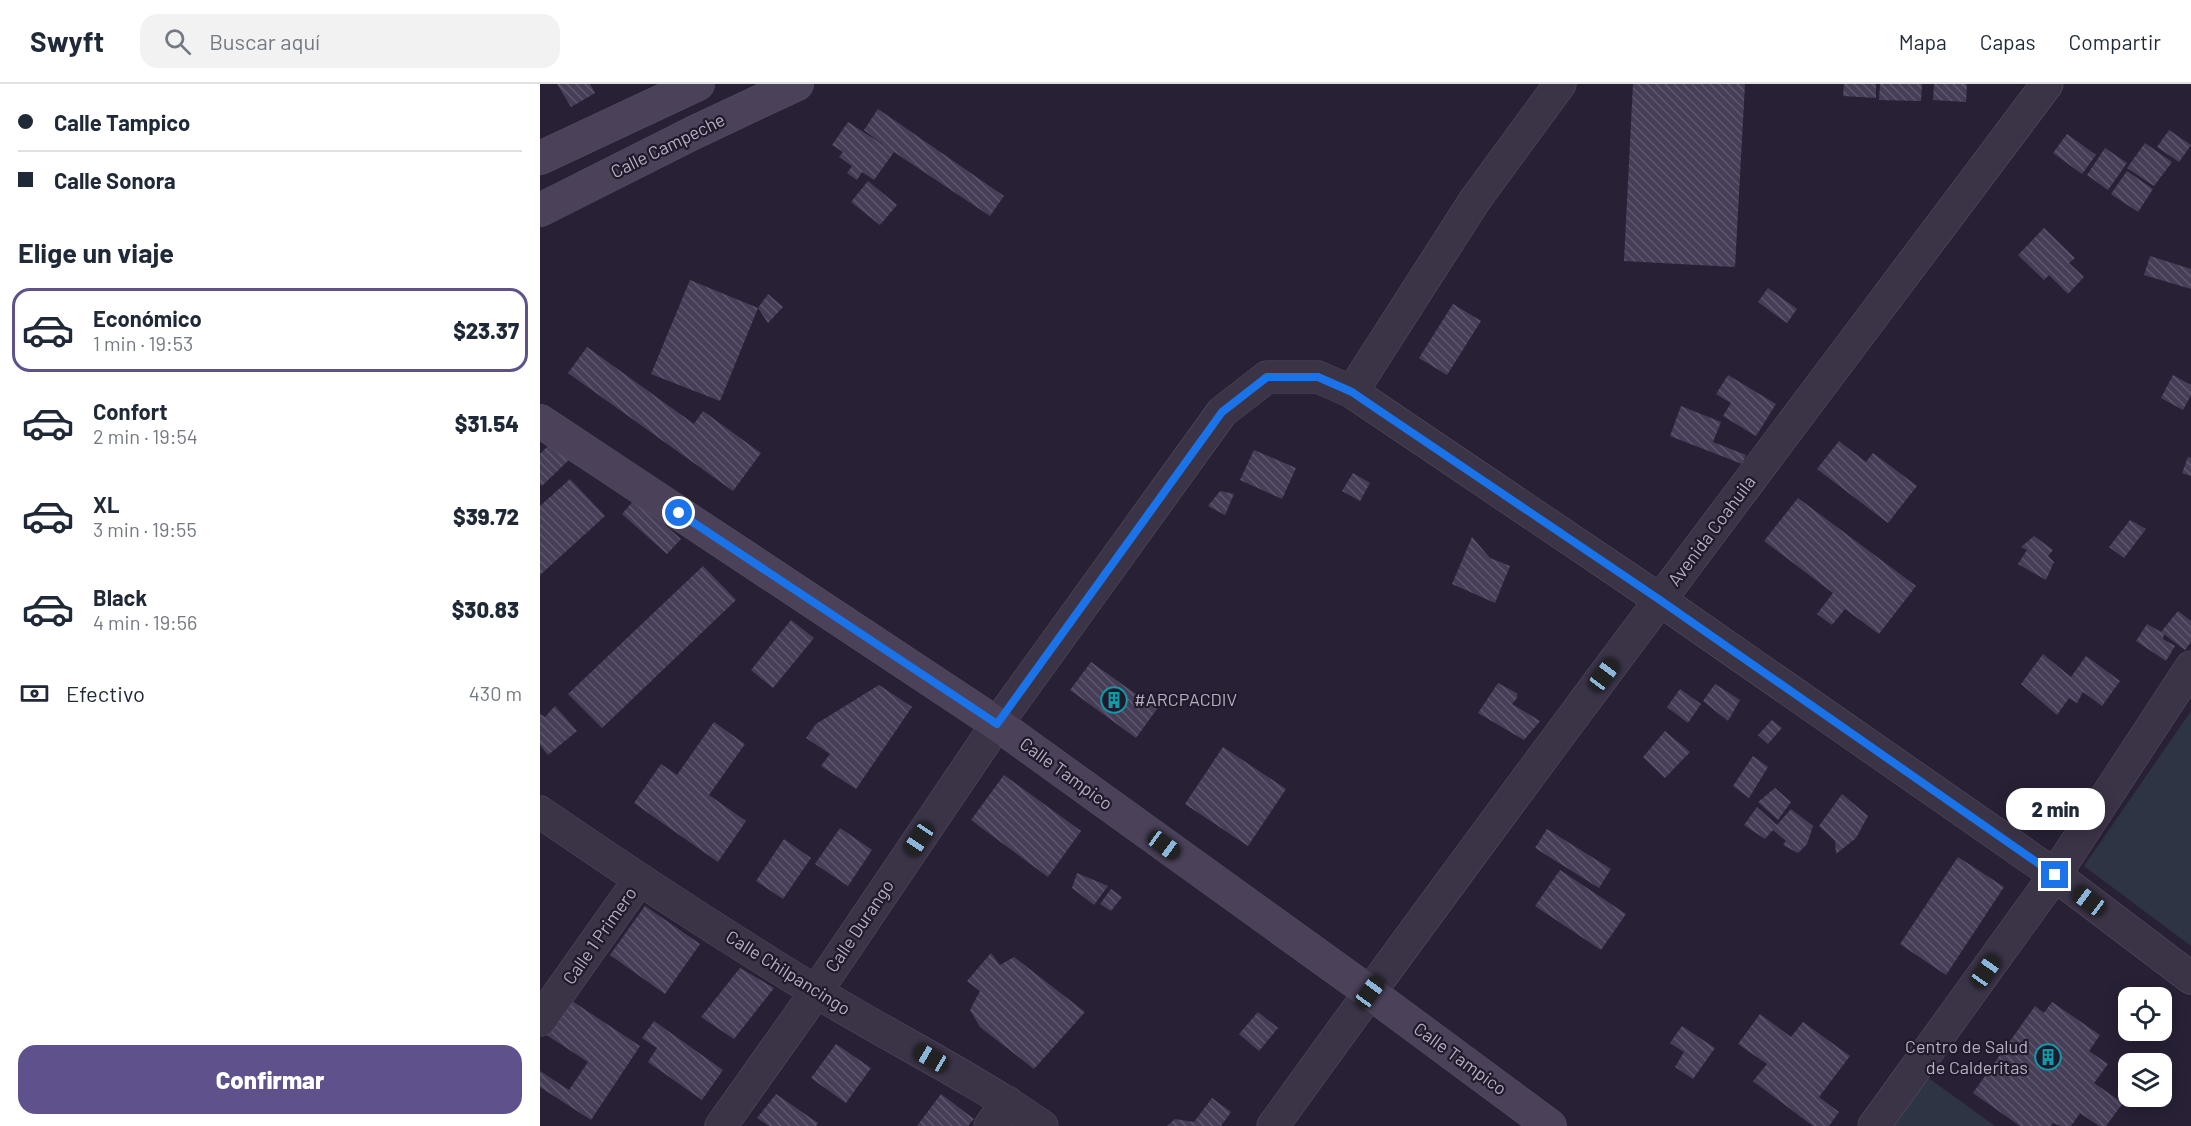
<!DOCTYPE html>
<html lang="es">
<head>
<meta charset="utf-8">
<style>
	body { margin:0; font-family:Barlow,sans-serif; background:#f2f2f3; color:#1f2937; height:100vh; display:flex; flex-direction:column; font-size:22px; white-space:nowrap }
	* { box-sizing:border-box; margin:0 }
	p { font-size:20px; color:#747a83 }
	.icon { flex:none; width:33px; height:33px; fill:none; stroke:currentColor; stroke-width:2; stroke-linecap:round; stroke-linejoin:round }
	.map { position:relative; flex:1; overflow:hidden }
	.drawer { display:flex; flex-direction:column; background:#fff; width:540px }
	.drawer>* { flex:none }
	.hud { display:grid; align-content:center; height:132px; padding:0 18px; background:#fff }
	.controls { position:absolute; left:1578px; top:903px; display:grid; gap:12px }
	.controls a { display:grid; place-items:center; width:54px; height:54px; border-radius:12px; background:#fff; box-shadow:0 3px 15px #0003; font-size:30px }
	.end { position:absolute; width:27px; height:27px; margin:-14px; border:8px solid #1a73e8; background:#fff; box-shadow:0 0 0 3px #fff }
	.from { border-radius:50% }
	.bubble { position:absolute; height:42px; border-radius:18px; background:#fff; box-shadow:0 3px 15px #0003; font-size:20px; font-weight:800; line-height:42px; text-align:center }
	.car { position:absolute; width:18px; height:36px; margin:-18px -9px; border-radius:8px; box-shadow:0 0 4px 2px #0007; background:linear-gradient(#222 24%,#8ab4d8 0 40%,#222 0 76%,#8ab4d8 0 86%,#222 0) }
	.hud b { display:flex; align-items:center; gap:21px; height:57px; font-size:22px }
	.hud b+b { border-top:2px solid #e0e1e3 }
	.hud i { width:15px; height:15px; background:#1f2937 }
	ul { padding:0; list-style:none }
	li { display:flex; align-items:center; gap:18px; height:84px; margin:0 12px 9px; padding:0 6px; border:3px solid transparent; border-radius:18px }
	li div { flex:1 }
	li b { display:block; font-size:22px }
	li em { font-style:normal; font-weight:800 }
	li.selected { border-color:#5f528c }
	li>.icon { width:54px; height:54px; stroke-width:1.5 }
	h2 { padding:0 18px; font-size:27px; line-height:72px }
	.pay { display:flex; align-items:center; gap:15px; height:66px; padding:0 18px; font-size:22px }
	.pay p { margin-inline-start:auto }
	.primary-button { display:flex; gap:12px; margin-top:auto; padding:12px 18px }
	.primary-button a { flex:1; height:69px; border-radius:18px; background:#5f528c; color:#fff; font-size:24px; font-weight:800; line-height:69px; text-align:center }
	header { display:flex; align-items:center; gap:36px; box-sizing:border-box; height:84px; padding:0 30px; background:#fff; border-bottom:2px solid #e0e1e3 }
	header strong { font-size:28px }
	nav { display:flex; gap:33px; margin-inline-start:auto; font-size:21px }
	.search { width:420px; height:54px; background:#f2f2f3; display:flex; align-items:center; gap:15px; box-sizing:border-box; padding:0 21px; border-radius:18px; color:#747a83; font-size:22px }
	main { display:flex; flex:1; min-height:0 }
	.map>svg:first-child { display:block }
	.park { fill:#2d3444 }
	.building { fill:url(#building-back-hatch) }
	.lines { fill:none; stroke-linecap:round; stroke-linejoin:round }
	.street-casing { stroke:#564e62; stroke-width:33 }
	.secondary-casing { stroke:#564e62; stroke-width:34 }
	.street { stroke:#3b3447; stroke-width:32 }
	.secondary { stroke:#4b425a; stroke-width:33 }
	.route { stroke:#1a73e8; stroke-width:8 }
	.labels { text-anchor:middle; stroke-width:4.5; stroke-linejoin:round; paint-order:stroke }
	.street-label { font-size:18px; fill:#b6aec4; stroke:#201a2b }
	.poi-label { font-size:18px; fill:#b6aec4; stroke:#201a2b; text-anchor:start }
</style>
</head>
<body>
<header>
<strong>Swyft</strong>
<div class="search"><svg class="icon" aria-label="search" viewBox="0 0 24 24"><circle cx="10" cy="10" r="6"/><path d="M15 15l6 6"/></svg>Buscar aquí</div>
<nav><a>Mapa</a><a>Capas</a><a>Compartir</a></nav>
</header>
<main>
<section class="drawer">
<div class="hud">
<b><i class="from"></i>Calle Tampico</b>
<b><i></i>Calle Sonora</b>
</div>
<h2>Elige un viaje</h2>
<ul>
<li class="selected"><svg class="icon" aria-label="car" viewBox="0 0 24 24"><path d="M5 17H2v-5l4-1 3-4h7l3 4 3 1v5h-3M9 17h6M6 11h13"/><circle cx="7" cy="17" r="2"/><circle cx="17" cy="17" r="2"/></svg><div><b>Económico</b><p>1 min · 19:53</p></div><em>$23.37</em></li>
<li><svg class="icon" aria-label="car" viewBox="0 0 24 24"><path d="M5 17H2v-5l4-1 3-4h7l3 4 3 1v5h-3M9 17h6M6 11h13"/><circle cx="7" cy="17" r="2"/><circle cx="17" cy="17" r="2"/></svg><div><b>Confort</b><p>2 min · 19:54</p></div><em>$31.54</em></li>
<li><svg class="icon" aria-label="car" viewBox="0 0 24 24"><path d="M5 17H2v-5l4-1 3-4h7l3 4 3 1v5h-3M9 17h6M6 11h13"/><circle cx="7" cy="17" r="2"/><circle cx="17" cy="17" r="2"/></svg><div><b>XL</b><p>3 min · 19:55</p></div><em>$39.72</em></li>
<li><svg class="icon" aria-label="car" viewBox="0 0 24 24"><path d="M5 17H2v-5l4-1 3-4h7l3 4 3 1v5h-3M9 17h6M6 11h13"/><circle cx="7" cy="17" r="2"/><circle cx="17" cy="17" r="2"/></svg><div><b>Black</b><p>4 min · 19:56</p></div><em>$30.83</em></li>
</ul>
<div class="pay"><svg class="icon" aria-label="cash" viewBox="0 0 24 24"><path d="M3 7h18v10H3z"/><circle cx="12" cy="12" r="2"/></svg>Efectivo<p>430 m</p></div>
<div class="primary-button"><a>Confirmar</a></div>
</section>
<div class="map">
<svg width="1651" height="1042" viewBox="0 0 1651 1042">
	<defs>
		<pattern id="building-back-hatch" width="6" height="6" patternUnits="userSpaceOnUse" patternTransform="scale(1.5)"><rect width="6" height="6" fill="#463d57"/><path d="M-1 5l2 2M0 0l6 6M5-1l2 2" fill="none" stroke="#5e566e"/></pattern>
	</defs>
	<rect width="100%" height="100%" fill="#282136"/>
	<g class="park">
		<path d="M 1651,627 L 1651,862 L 1544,782 Z"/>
		<path d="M 1387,993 L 1455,1042 L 1352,1042 Z"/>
	</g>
	<g class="building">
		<path d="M 17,0 L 50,0 L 55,9 L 31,23 Z"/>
		<path d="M 1093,0 L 1205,0 L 1195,183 L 1084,177 Z"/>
		<path d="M 1304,0 L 1336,0 L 1336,14 L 1303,12 Z"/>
		<path d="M 1340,0 L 1382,0 L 1381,17 L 1339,16 Z"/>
		<path d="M 1394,0 L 1427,0 L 1426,18 L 1393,16 Z"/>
		<path d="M 338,25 L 464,112 L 450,132 L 354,68 L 334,96 L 322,88 L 317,96 L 307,89 L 312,82 L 299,73 L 303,68 L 292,61 L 308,38 L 345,62 L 324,46 Z"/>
		<path d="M 1629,46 L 1651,61 L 1639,78 L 1617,63 Z"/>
		<path d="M 1527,50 L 1556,71 L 1542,90 L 1513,69 Z"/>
		<path d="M 1605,59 L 1632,78 L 1614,102 L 1587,84 Z"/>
		<path d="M 1565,64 L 1587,79 L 1568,106 L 1547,91 Z"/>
		<path d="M 1587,87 L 1613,105 L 1598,128 L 1571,110 Z"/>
		<path d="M 328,97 L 357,121 L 340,141 L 311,118 Z"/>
		<path d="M 1504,144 L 1535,174 L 1529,179 L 1544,193 L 1528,210 L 1509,191 L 1504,196 L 1478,171 Z"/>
		<path d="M 1610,172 L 1651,185 L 1651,205 L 1604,191 Z"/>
		<path d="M 150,196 L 218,224 L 180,317 L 111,290 Z"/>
		<path d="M 1228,204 L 1257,225 L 1247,239 L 1218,218 Z"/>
		<path d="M 228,210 L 243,223 L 228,239 L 218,224 Z"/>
		<path d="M 913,220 L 941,237 L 907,291 L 879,274 Z"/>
		<path d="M 47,263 L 154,340 L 163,327 L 221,369 L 193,407 L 28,289 Z"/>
		<path d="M 1188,291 L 1236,320 L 1216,352 L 1183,332 L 1191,319 L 1176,310 Z"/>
		<path d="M 1633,291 L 1651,301 L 1651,311 L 1643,326 L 1621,314 Z"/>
		<path d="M 1141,322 L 1181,338 L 1173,358 L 1206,371 L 1202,380 L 1130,352 Z"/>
		<path d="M 17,353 L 34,371 L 2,402 L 0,400 L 0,370 Z"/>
		<path d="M 1299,357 L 1326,378 L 1333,369 L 1377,402 L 1348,439 L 1277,385 Z"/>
		<path d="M 714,366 L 756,384 L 742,415 L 700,396 Z"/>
		<path d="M 1648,373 L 1651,374 L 1651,392 L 1642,389 Z"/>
		<path d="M 813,389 L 830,399 L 820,417 L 802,407 Z"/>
		<path d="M 30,395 L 65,432 L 0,491 L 0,422 Z"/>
		<path d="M 680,407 L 694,410 L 685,431 L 668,422 Z"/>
		<path d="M 1258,414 L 1376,502 L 1339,550 L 1305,525 L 1292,541 L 1277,530 L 1293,509 L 1224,457 Z"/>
		<path d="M 95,415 L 141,455 L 127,470 L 82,430 Z"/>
		<path d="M 1590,436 L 1606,445 L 1584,474 L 1569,463 Z"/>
		<path d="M 1494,452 L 1513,466 L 1508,472 L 1514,478 L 1506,496 L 1478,480 L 1487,466 L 1481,463 Z"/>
		<path d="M 932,453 L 950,474 L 970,482 L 955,519 L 912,500 Z"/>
		<path d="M 163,482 L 196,516 L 62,644 L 28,610 Z"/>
		<path d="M 1638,527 L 1651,537 L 1651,558 L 1645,566 L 1624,550 L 1623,555 L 1635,562 L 1626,577 L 1596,557 L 1607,540 L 1621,548 Z"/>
		<path d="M 251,536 L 274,554 L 233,604 L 211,586 Z"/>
		<path d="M 1503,570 L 1531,593 L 1546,572 L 1580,597 L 1562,622 L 1543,608 L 1537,619 L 1529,614 L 1517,631 L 1481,600 Z"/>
		<path d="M 551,578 L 617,625 L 596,654 L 530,606 Z"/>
		<path d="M 958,599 L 978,610 L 976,612 L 978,613 L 972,620 L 1000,637 L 984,656 L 938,629 Z"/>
		<path d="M 1175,600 L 1200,616 L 1188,637 L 1163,617 Z"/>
		<path d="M 339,601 L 372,623 L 316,705 L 281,682 L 290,670 L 266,654 L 276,640 Z"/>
		<path d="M 1140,605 L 1161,620 L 1148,639 L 1127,623 Z"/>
		<path d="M 15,622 L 37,647 L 8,671 L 0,661 L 0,630 L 5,633 Z"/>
		<path d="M 1232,636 L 1242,644 L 1228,660 L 1218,651 Z"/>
		<path d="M 174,638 L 205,660 L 169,711 L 206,737 L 178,778 L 94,719 L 121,680 L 137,691 Z"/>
		<path d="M 1125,647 L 1150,668 L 1125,694 L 1103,673 Z"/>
		<path d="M 683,663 L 746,705 L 708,762 L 645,720 Z"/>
		<path d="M 1213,672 L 1228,683 L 1209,714 L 1193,702 Z"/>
		<path d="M 464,691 L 541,747 L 508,793 L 431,736 Z"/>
		<path d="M 1235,704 L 1251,718 L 1238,736 L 1218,718 Z"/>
		<path d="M 1302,710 L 1328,732 L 1316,754 L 1296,770 L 1295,757 L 1279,742 Z"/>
		<path d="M 1217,723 L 1237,741 L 1251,725 L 1273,742 L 1267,760 L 1258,769 L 1243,761 L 1246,757 L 1233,746 L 1225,755 L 1204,741 Z"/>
		<path d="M 300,744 L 332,766 L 308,802 L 275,780 Z"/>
		<path d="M 1007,745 L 1071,785 L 1059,804 L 995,764 Z"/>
		<path d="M 244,755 L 271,774 L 243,815 L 216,797 Z"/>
		<path d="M 1418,773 L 1464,803 L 1406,891 L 1360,860 Z"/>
		<path d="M 1020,786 L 1086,830 L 1061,866 L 995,822 Z"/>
		<path d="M 537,789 L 568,802 L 554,821 L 532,804 Z"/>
		<path d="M 571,805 L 582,813 L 571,827 L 560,820 Z"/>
		<path d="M 105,822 L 160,860 L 125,910 L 70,871 Z"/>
		<path d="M 451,869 L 460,881 L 474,873 L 545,928 L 494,985 L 440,943 L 430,926 L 440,907 L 427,897 Z"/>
		<path d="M 200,884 L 234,904 L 194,955 L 161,933 Z"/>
		<path d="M 29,915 L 100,962 L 51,1036 L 0,1003 L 0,987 L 29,1006 L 48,978 L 5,950 Z"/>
		<path d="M 1512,918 L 1560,951 L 1549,967 L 1568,980 L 1554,999 L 1583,1019 L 1566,1042 L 1559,1042 L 1540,1029 L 1531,1042 L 1521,1042 L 1513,1039 L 1511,1042 L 1480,1042 L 1433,1009 L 1495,922 L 1504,929 Z"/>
		<path d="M 718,928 L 738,944 L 719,967 L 699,950 Z"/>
		<path d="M 1220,930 L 1251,953 L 1263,938 L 1310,972 L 1279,1013 L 1299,1028 L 1289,1042 L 1273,1042 L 1213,997 L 1227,980 L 1198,960 Z"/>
		<path d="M 114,937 L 183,986 L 162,1016 L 108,978 L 117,964 L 102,954 Z"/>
		<path d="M 1142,942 L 1175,964 L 1153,995 L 1135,983 L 1144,968 L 1130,959 Z"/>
		<path d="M 296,960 L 331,984 L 306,1019 L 271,994 Z"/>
		<path d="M 236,1010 L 278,1039 L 276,1042 L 229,1042 L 217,1034 Z"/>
		<path d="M 401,1010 L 434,1035 L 428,1042 L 377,1042 Z"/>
		<path d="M 672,1014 L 691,1028 L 681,1042 L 627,1042 L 635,1035 L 654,1038 Z"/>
	</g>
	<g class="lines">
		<g class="street-casing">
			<g id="street">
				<path d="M 812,308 L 935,116 L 1020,0"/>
				<path d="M 0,728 C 90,790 182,850 275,907 C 350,953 430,992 502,1042"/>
				<path d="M 0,936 L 99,796"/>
				<path d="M 181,1042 L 276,908 L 457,640 L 682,328 L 727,293 L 778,293 L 812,308 L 1120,516 L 1515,791 L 1651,894"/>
				<path d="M 450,1042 L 467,1018"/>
				<path d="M 733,1042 C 986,691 1248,346 1507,0"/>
				<path d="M 1334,1042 L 1515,791 L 1651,583"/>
			</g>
		</g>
		<g class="secondary-casing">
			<g id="secondary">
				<path d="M 0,74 L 158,0"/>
				<path d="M 0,126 L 153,49 L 257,0"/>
				<path d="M 0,337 L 457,640 L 829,908 L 1010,1042"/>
			</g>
		</g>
		<use href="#street" class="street"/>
		<use href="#secondary" class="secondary"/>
	</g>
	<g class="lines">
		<path class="route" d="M 139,429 L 457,640 L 682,328 L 727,293 L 778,293 L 812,308 L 831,321 L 1120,516 L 1515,791"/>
	</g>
	<defs>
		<g id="building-ring" transform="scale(1.35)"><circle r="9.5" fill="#201a2b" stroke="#0f9aa8" stroke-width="1.5"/><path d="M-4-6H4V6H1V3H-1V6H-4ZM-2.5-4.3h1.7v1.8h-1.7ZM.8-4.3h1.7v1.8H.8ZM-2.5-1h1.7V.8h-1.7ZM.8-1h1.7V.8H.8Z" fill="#0f9aa8"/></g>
	</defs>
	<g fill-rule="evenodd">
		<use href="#building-ring" x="574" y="616"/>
		<use href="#building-ring" x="1508" y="973"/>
	</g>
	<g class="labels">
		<g class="street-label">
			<text transform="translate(128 62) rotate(-26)" y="6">Calle Campeche</text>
			<text transform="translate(1172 447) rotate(-53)" y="6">Avenida Coahuila</text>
			<text transform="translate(526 690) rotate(36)" y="6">Calle Tampico</text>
			<text transform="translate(320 842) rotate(-56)" y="6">Calle Durango</text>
			<text transform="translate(60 852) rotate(-55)" y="6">Calle 1 Primero</text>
			<text transform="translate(248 889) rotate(32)" y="6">Calle Chilpancingo</text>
			<text transform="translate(920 975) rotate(36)" y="6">Calle Tampico</text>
		</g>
		<g class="poi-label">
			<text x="594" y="622">#ARCPACDIV</text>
			<text x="1488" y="969" text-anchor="end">Centro de Salud<tspan x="1488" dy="21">de Calderitas</tspan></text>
		</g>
	</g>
</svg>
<div class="controls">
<a><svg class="icon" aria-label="locate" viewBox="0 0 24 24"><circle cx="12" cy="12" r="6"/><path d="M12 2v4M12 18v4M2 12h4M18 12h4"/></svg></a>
<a><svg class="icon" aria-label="layers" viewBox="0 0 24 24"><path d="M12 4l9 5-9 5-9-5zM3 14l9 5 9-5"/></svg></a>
</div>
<i class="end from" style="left:139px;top:429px"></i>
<i class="end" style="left:1515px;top:791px"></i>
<div class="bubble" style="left:1466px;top:704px;width:99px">2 min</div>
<i class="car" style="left:1064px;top:591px;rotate:37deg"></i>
<i class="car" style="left:379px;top:755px;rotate:214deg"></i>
<i class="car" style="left:624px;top:761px;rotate:126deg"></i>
<i class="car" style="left:1549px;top:817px;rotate:307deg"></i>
<i class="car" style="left:1446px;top:887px;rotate:35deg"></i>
<i class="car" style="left:830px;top:908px;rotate:36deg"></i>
<i class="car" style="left:391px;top:974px;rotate:300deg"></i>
</div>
</main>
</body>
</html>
